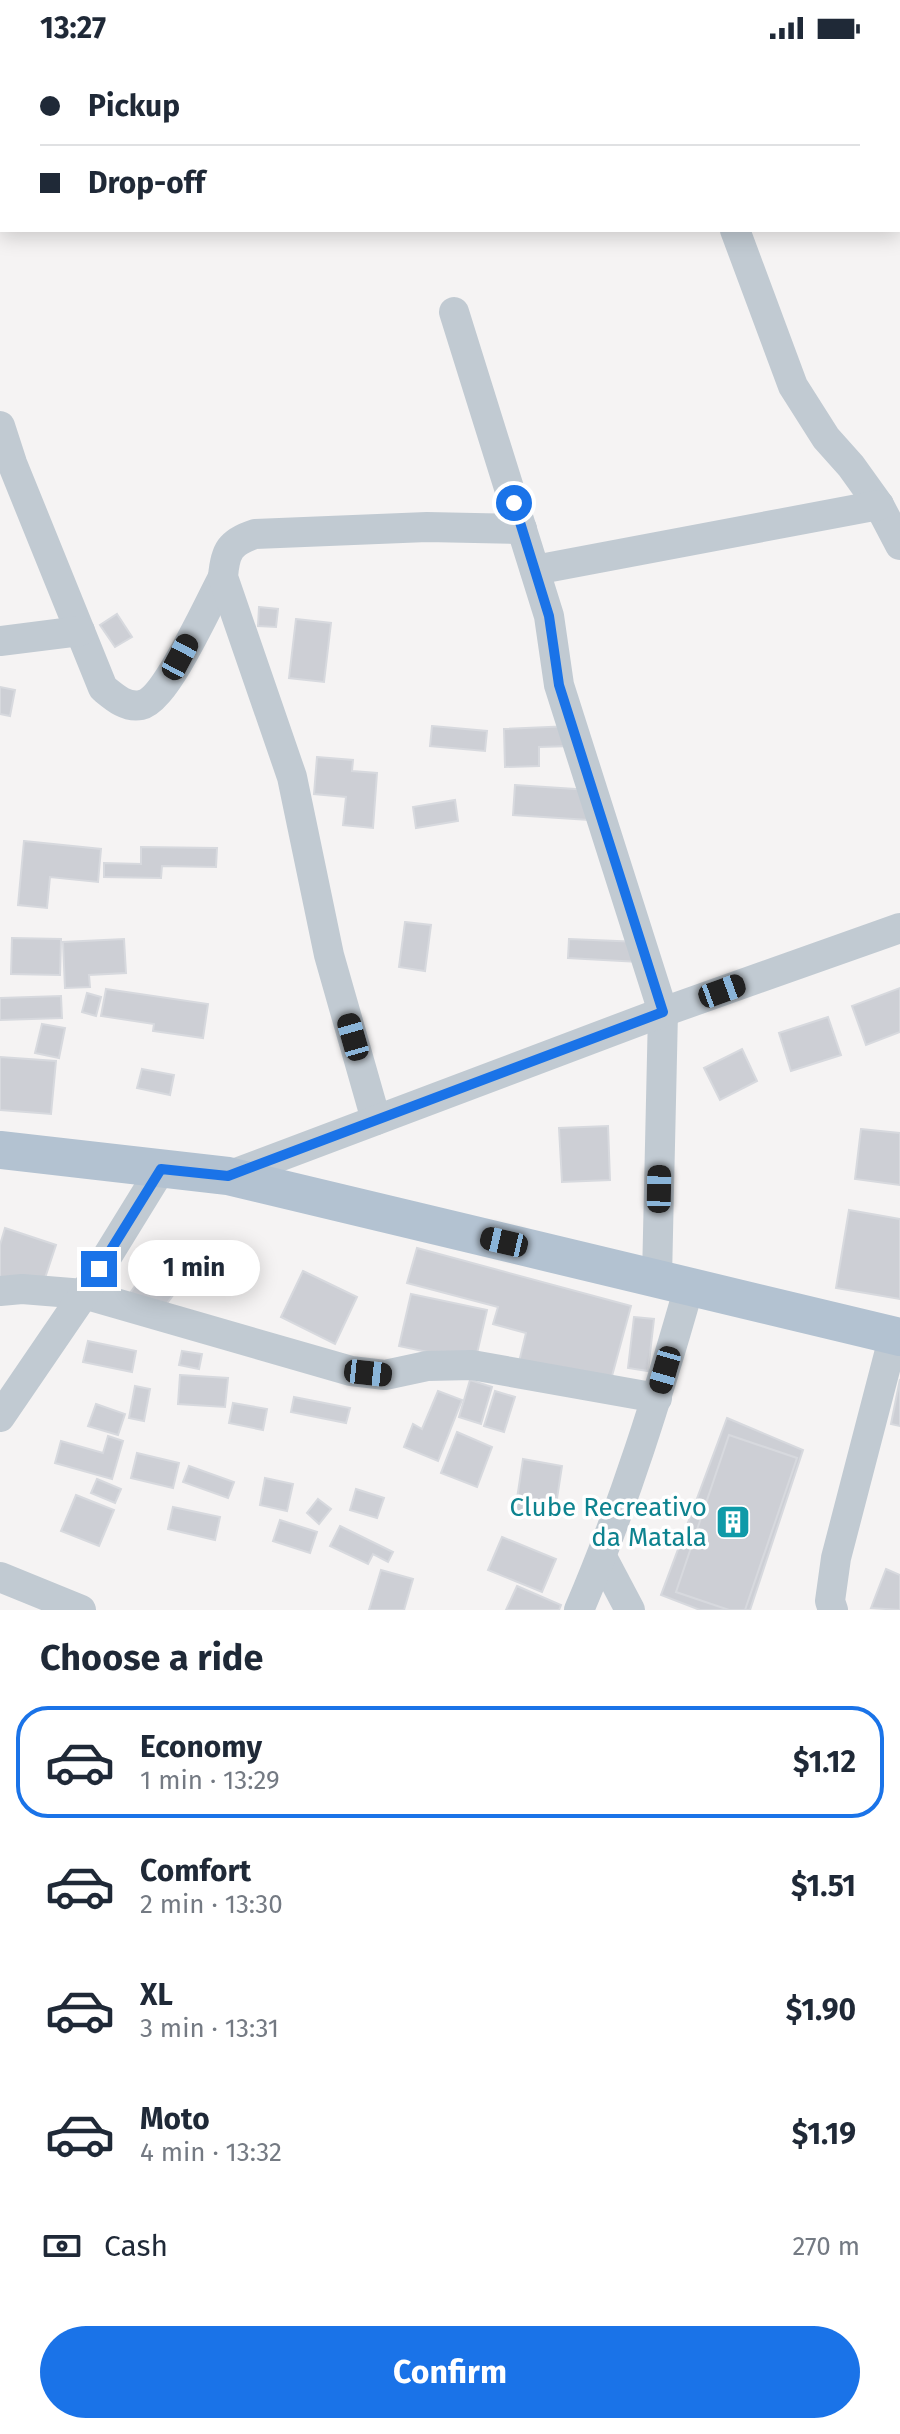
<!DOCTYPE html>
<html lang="en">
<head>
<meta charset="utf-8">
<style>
	body { margin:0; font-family:"Fira Sans",sans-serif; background:#f6f6f7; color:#1f2937; height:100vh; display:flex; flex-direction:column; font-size:30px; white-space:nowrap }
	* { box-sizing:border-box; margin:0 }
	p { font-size:26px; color:#747a83 }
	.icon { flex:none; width:44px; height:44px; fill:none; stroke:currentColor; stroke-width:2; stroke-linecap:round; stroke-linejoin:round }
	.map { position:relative; height:1554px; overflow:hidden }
	.drawer { display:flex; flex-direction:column; background:#fff; flex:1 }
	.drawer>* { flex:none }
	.banner { position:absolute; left:0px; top:0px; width:900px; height:176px; box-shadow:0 4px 20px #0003; display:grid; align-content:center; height:176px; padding:0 40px; background:#fff }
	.end { position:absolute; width:36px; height:36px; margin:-18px; border:10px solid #1a73e8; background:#fff; box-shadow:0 0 0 4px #fff }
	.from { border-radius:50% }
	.bubble { position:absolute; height:56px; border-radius:28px; background:#fff; box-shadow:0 4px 20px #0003; font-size:26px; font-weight:700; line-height:56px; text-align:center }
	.car { position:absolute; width:24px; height:48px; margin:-24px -12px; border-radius:10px; box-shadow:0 0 6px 2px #0007; background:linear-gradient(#222 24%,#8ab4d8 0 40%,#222 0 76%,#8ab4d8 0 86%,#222 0) }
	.banner b { display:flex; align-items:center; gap:28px; height:76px; font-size:30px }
	.banner b+b { border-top:2px solid #e0e1e3 }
	.banner i { width:20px; height:20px; background:#1f2937 }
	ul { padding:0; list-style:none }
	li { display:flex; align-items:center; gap:24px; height:112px; margin:0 16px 12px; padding:0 24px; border:4px solid transparent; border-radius:32px }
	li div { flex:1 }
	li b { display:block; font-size:30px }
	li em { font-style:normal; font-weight:700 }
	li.current { border-color:#1a73e8 }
	li>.icon { width:72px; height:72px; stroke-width:1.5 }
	h2 { padding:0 40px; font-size:36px; line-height:96px }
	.pay { display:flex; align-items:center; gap:20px; height:88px; padding:0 40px; font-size:30px }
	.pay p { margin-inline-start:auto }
	.action { display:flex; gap:16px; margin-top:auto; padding:16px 40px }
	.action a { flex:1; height:92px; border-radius:48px; background:#1a73e8; color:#fff; font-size:32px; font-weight:700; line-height:92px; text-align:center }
	.status { display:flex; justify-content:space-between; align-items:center; height:56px; padding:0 40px; background:#fff; direction:ltr }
	.status svg { height:22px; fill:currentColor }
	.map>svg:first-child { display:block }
	.building { fill:#cdcfd5; stroke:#d7d9de; stroke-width:2 }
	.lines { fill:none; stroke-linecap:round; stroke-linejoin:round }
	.minor { stroke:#c1cad2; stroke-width:30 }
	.major { stroke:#b3c2d1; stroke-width:38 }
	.route { stroke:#1a73e8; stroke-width:10 }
	.labels { text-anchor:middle; stroke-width:7; stroke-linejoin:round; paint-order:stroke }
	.culture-label { font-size:26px; fill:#0d838f; stroke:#fff; text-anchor:end }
</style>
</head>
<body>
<div class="status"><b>13:27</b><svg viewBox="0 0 49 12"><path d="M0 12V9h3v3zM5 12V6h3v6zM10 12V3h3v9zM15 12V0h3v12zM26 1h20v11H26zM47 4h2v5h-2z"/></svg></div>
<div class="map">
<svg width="900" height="1554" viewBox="0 0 900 1554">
	<rect width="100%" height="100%" fill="#f5f3f3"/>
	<g class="building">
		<path d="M 259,551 L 278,553 L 276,571 L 258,570 Z"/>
		<path d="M 117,558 L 132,581 L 115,591 L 100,569 Z"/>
		<path d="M 296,563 L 331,567 L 324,626 L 289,622 Z"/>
		<path d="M 0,631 L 15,634 L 10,660 L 0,658 Z"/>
		<path d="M 432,670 L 487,675 L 485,695 L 430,690 Z"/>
		<path d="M 571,670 L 572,690 L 539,691 L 539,710 L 505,711 L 504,673 Z"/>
		<path d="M 317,701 L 353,704 L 352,715 L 377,717 L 373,772 L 343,769 L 346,741 L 314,738 Z"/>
		<path d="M 515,729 L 590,734 L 589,764 L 513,759 Z"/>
		<path d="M 455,744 L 458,765 L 416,772 L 413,751 Z"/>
		<path d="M 24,785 L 101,793 L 98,826 L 50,821 L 47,852 L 18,849 Z"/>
		<path d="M 141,791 L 217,792 L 216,811 L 162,810 L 161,822 L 104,821 L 104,807 L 141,808 Z"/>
		<path d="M 405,866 L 431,869 L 425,915 L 399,911 Z"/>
		<path d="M 12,882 L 61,883 L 60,919 L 11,918 Z"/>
		<path d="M 124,883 L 126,917 L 89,919 L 90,931 L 65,932 L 63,886 Z"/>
		<path d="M 569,883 L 640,886 L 639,906 L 568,902 Z"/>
		<path d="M 900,932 L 900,976 L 866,989 L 852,950 Z"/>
		<path d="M 106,933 L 208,948 L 203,982 L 153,975 L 154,968 L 101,960 Z"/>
		<path d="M 87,937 L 101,941 L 96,960 L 82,956 Z"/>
		<path d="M 61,940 L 62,962 L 0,964 L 0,942 Z"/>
		<path d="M 828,961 L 841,999 L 791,1015 L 779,977 Z"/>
		<path d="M 42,968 L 65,972 L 59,1002 L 35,997 Z"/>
		<path d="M 742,993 L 757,1025 L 720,1044 L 704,1012 Z"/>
		<path d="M 0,1001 L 56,1005 L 51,1058 L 0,1054 Z"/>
		<path d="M 142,1013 L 174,1019 L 170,1039 L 137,1032 Z"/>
		<path d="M 608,1070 L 610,1124 L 562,1126 L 559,1072 Z"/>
		<path d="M 861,1073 L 900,1077 L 900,1129 L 855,1123 Z"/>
		<path d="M 849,1154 L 900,1163 L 900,1243 L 836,1232 Z"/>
		<path d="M 5,1172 L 56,1189 L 41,1234 L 0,1221 L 0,1189 Z"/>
		<path d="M 417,1192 L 631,1250 L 609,1331 L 519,1306 L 526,1277 L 493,1268 L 498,1251 L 407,1227 Z"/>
		<path d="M 148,1212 L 177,1234 L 158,1259 L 130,1237 Z"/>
		<path d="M 303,1215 L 357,1241 L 335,1288 L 281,1261 Z"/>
		<path d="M 411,1238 L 487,1254 L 475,1306 L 399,1290 Z"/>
		<path d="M 634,1261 L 654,1263 L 648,1315 L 628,1312 Z"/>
		<path d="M 88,1285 L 136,1295 L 132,1316 L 83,1306 Z"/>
		<path d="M 182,1295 L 202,1298 L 199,1313 L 179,1309 Z"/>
		<path d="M 180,1319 L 228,1322 L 225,1351 L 178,1348 Z"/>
		<path d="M 900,1323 L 900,1370 L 891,1368 Z"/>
		<path d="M 470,1324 L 492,1331 L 481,1368 L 459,1361 Z"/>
		<path d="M 135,1330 L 150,1333 L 144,1365 L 129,1362 Z"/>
		<path d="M 438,1335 L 462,1344 L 438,1405 L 404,1391 L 413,1368 L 422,1373 Z"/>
		<path d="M 495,1335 L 515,1341 L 504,1376 L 484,1370 Z"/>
		<path d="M 294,1341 L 350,1352 L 346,1367 L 291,1356 Z"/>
		<path d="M 233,1347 L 267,1353 L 263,1374 L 229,1367 Z"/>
		<path d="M 96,1348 L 125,1358 L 118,1379 L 88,1370 Z"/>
		<path d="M 727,1362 L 803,1394 L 750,1554 L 700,1554 L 661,1539 Z"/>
		<path d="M 457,1376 L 492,1391 L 477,1431 L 441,1417 Z"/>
		<path d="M 729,1379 L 797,1402 L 745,1554 L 729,1554 L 676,1536 Z"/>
		<path d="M 108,1380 L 123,1385 L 112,1423 L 55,1407 L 61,1385 L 103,1397 Z"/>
		<path d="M 137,1397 L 179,1407 L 173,1432 L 131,1422 Z"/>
		<path d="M 523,1403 L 562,1410 L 554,1462 L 515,1456 Z"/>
		<path d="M 189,1410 L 234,1426 L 228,1442 L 183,1426 Z"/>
		<path d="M 265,1422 L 293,1428 L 287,1455 L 260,1449 Z"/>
		<path d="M 97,1423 L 121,1433 L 115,1447 L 91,1437 Z"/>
		<path d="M 356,1433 L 384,1442 L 377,1462 L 350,1454 Z"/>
		<path d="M 76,1439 L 114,1454 L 99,1490 L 61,1475 Z"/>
		<path d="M 318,1443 L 331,1453 L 319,1468 L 307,1457 Z"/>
		<path d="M 173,1451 L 220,1461 L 215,1484 L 168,1473 Z"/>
		<path d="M 280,1464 L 317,1476 L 310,1497 L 273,1485 Z"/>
		<path d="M 340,1470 L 393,1496 L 388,1506 L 373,1498 L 368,1508 L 330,1490 Z"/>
		<path d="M 502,1481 L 556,1503 L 542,1536 L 488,1514 Z"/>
		<path d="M 886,1513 L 900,1519 L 900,1554 L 871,1552 Z"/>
		<path d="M 381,1514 L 413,1523 L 404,1554 L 369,1554 Z"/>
		<path d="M 517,1530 L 561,1549 L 559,1554 L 506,1554 Z"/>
	</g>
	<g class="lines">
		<g class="minor">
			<path d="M 670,0 L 671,2"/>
			<path d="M 735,174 L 793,330 L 826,382 L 851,410 L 879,449 L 900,489"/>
			<path d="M 454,256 L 549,560 L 559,629 L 663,956 L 657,1222"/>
			<path d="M 0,370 L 12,407 L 103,632 C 114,641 126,652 141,649 C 166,644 209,547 223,521"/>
			<path d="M 535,514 L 879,449"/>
			<path d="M 0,585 L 80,575"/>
			<path d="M 376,1064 L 329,899 L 292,721 L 223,521 C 225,495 230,486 255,478 L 427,471 L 522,473"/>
			<path d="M 228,1120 L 663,956 L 900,872"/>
			<path d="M 0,1235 L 22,1233 L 84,1238 L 351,1315 L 385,1319 L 427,1310 L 472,1309 L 657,1342"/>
			<path d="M 0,1361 L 84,1238 L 161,1113"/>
			<path d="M 602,1501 L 630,1554"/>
			<path d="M 0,1521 L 81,1554"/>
			<path d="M 579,1554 C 624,1449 658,1340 689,1231"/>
			<path d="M 833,1554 L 830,1545 L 836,1502 L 894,1279"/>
		</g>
		<path class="major" d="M 0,1094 L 228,1120 L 900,1281"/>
	</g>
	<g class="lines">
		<path class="route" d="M 99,1213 L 161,1113 L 228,1120 L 663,956 L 559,629 L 549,560 L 514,447"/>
	</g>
	<defs>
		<g id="building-square" transform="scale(1.8)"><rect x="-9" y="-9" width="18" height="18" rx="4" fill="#0f9aa8" stroke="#fff"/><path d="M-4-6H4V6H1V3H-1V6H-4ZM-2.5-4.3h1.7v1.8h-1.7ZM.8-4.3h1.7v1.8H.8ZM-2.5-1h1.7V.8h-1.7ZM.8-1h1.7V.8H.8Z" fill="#fff"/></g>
	</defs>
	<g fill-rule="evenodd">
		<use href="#building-square" x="733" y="1466"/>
	</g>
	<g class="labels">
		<g class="culture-label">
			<text x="707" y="1460">Clube Recreativo<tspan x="707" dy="30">da Matala</tspan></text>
		</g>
	</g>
</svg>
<i class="end from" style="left:514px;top:447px"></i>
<i class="end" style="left:99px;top:1213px"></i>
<div class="bubble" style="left:128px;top:1184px;width:132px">1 min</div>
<i class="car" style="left:180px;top:601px;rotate:28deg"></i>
<i class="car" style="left:722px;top:935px;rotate:70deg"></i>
<i class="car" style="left:353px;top:981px;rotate:344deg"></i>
<i class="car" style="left:659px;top:1133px;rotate:1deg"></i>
<i class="car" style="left:504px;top:1186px;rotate:283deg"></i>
<i class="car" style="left:665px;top:1314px;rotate:196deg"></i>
<i class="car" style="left:368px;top:1317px;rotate:96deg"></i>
<div class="banner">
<b><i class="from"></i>Pickup</b>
<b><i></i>Drop-off</b>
</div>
</div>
<section class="drawer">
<h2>Choose a ride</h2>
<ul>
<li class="current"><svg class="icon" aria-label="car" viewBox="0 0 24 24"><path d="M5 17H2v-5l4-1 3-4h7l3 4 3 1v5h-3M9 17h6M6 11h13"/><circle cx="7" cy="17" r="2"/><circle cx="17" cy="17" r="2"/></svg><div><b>Economy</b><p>1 min · 13:29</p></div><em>$1.12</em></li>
<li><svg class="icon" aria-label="car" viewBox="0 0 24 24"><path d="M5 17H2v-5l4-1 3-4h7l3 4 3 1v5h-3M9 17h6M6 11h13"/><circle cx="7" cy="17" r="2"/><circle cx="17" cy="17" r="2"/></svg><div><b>Comfort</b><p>2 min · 13:30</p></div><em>$1.51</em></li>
<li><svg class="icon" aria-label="car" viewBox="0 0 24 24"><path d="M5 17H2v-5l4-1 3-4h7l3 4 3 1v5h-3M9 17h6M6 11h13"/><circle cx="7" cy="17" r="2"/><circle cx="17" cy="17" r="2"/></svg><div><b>XL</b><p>3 min · 13:31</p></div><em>$1.90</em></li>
<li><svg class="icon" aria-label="car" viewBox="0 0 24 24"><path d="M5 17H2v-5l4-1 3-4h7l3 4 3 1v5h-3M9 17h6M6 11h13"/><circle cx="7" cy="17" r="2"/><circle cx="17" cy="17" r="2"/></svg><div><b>Moto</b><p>4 min · 13:32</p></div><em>$1.19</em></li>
</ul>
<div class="pay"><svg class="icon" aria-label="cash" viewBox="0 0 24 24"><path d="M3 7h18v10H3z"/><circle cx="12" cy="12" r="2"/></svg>Cash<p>270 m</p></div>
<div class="action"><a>Confirm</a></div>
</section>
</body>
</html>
